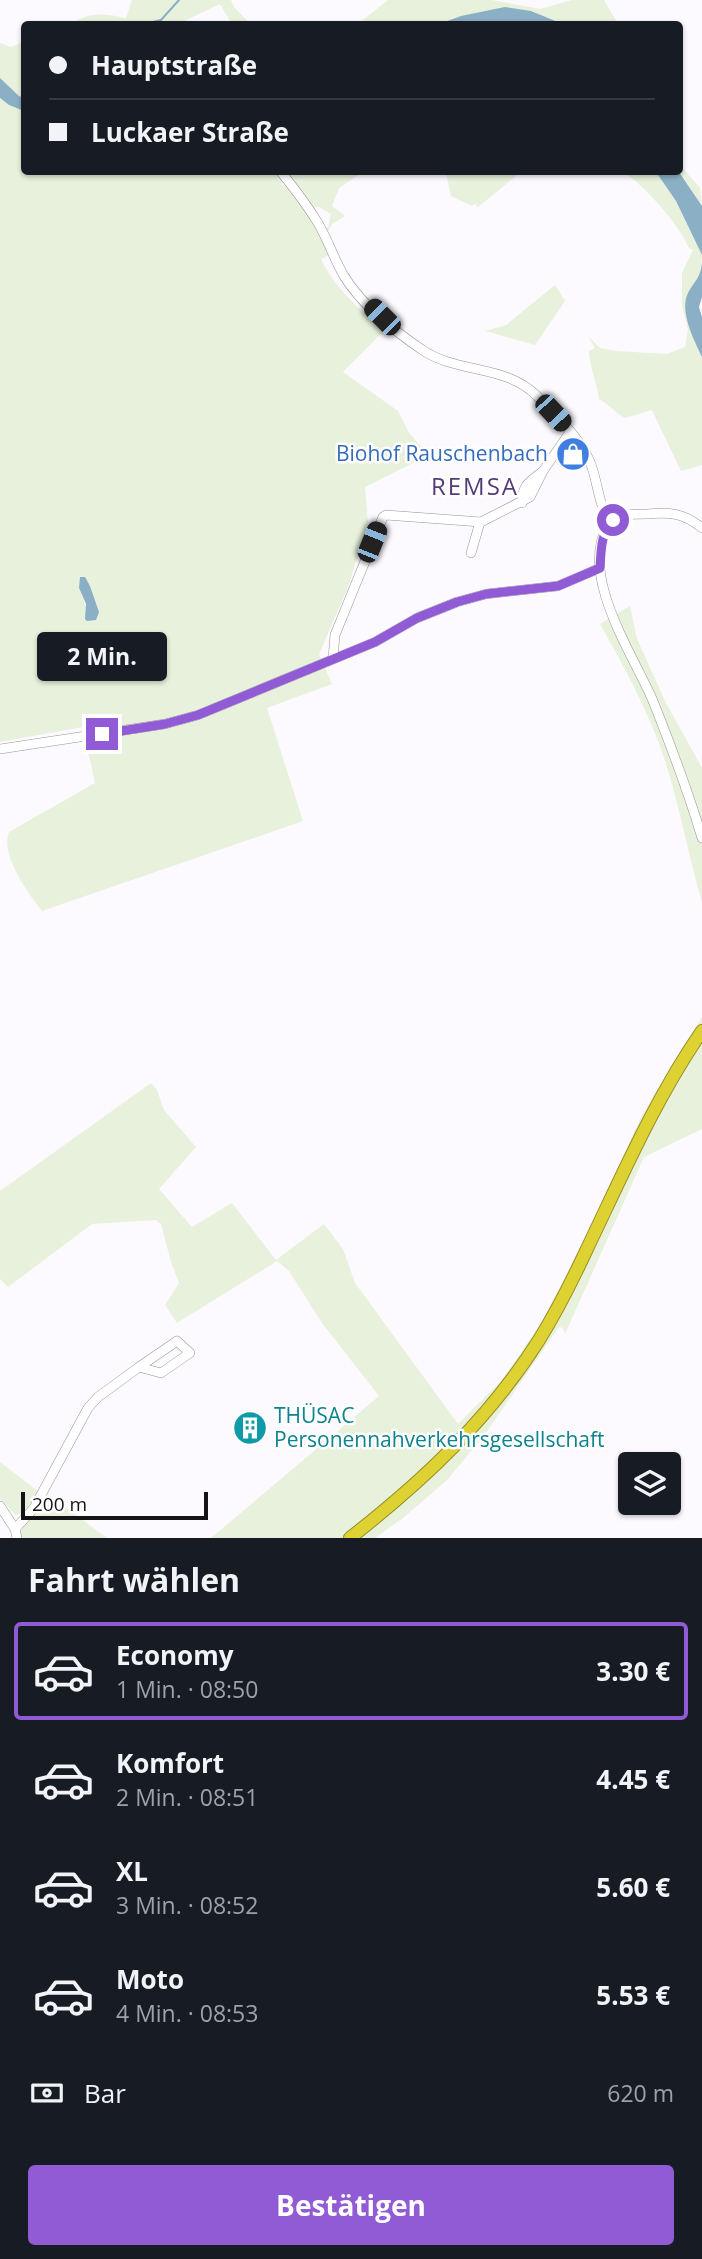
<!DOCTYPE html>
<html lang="de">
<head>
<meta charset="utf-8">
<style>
	body { margin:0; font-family:"Open Sans",sans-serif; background:#242831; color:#f1f3f6; height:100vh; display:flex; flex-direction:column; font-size:26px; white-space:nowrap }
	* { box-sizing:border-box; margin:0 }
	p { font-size:23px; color:#9ea1a6 }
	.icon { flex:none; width:38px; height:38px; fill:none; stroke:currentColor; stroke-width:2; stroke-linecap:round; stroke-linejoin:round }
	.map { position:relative; height:1538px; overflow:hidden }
	.sheet { display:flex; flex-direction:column; background:#171b24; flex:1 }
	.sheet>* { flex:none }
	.guide { position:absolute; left:21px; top:21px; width:662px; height:154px; border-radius:7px; box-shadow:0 2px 5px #0004; display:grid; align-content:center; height:154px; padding:0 28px; background:#171b24 }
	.tools { position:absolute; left:618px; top:1452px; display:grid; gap:14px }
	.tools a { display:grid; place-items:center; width:63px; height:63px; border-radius:7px; background:#171b24; box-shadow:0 2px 5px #0004; font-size:35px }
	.scale { position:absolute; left:21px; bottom:18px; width:187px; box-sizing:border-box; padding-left:7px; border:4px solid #141316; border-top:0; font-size:19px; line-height:24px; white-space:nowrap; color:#141316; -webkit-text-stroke:5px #fff; paint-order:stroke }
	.end { position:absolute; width:32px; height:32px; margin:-16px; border:9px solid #905bd4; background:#fff; box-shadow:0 0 0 4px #fff }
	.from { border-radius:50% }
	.bubble { position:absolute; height:49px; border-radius:7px; background:#171b24; box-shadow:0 2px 5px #0004; font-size:23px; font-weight:700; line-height:49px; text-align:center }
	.car { position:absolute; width:21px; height:42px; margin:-21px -10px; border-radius:9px; box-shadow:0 0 5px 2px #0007; background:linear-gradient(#222 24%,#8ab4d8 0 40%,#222 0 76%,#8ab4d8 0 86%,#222 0) }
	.guide b { display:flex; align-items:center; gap:24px; height:66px; font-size:26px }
	.guide b+b { border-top:2px solid #363941 }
	.guide i { width:18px; height:18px; background:#f1f3f6 }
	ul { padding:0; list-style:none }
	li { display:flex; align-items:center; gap:21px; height:98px; margin:0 14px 10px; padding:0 14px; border:4px solid transparent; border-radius:7px }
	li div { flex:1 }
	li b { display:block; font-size:26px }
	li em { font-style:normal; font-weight:700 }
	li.on { border-color:#905bd4 }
	li>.icon { width:63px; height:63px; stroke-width:1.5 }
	h2 { padding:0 28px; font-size:32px; line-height:84px }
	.pay { display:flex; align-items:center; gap:18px; height:77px; padding:0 28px; font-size:26px }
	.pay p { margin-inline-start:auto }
	.primary-button { display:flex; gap:14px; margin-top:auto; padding:14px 28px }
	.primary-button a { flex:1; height:80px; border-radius:7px; background:#905bd4; color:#fff; font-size:28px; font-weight:700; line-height:80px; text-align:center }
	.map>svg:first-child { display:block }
	.green { fill:#e7f1dc; fill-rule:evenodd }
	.water { fill:#8bafc4 }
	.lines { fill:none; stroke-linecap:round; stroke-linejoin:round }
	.stream { stroke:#8bafc4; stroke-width:2 }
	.minor-casing { stroke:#97939a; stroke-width:10 }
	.highway-casing { stroke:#978e28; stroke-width:14 }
	.minor { stroke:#fff; stroke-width:9 }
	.highway { stroke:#ded132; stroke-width:12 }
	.route { stroke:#905bd4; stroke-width:9 }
	.labels { text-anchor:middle; stroke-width:5; stroke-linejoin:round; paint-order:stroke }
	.shop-label { font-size:21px; fill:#366cbe; stroke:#fff; text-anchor:end }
	.culture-label { font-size:21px; fill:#0d838f; stroke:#fff; text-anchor:start }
	.quarter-label { font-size:24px; letter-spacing:2px; fill:#553c78; stroke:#fff }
</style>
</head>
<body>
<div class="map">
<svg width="702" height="1538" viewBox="0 0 702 1538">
	<rect width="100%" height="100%" fill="#fcfaff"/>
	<g class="green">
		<path d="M 132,0 L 231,0 L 234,7 L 250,24 L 232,24 L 220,4 L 178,24 L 72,24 C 90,11 105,14 126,18 Z"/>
		<path d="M 388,0 L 492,0 L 540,9 L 572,0 L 604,0 L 618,24 L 563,24 L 531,11 L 461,16 L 439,24 L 358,24 Z"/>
		<path d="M 24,42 L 24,98 L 19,96 L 0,78 L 0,43 L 11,47 Z"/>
		<path d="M 0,98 L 9,105 L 24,111 L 24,172 L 277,172 L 284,182 L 281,184 C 302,194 318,233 329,255 L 321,259 C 335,289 361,310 384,331 L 343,372 L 398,411 L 409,433 L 429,455 L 365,487 L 368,523 L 347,590 L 319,654 L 332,684 L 267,708 L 303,821 L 42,911 C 28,893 0,855 9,832 L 95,783 L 83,727 L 0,742 ZM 90,586 L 99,612 L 87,610 L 79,588 Z"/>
		<path d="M 679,164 L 700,188 L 702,206 L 679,171 Z"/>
		<path d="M 286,172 L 363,172 L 339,188 L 332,206 L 345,216 L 332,224 L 327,233 L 324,228 L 328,228 L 331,214 L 319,207 L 311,207 Z"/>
		<path d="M 446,172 L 521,172 L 478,207 L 475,204 L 472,206 L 451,196 Z"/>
		<path d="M 623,172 L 656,172 L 676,201 L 702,255 L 694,340 L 702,357 L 702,465 L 681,471 L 652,410 L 625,418 C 615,413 609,404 599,399 C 597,382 590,369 589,351 L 595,348 L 588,336 L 600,348 L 616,351 L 667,354 L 685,347 L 688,330 L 682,305 L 682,273 L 693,250 L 689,248 C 679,225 645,185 623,172 Z"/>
		<path d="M 555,285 L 565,301 L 535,345 L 485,331 L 506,325 Z"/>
		<path d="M 630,606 L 637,639 L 666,703 L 702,768 L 702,902 C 687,850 678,797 660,746 C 644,703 622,663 600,624 Z"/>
		<path d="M 702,1017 L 702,1129 L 644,1157 L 565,1334 L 563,1328 L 559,1327 L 483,1437 L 447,1480 L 403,1518 L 375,1538 L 211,1538 L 379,1396 L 322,1323 L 289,1271 L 277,1261 L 177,1323 L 165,1305 L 179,1283 L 171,1262 L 161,1224 L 156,1220 L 92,1224 L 8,1287 L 0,1279 L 0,1191 L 151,1083 L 157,1090 L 164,1110 L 196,1147 L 159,1189 L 192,1227 L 232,1203 L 276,1260 L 324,1224 L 343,1249 L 355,1283 L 458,1424 L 502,1380 L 540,1325 L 593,1223 L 642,1115 Z"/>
		<path d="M 0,1462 L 39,1492 L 24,1513 L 15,1515 L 0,1498 Z"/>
		<path d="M 46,1497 L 53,1498 L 107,1538 L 20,1538 C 21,1521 40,1512 46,1497 Z"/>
	</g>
	<g class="water">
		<path d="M 505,7 L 531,11 L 563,24 L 512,24 L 503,22 L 439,24 L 461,16 Z"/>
		<path d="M 0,78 L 19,96 L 24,98 L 24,111 L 9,105 L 0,98 Z"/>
		<path d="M 656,172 L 679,172 L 702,206 L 702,255 L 676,201 Z"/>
		<path d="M 702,263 L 702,297 L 699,307 L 702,317 L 702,357 C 694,340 679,311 688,293 C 695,280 700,279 702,263 Z"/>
		<path d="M 80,577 L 85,577 L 90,586 L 99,612 L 96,620 L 87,621 L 85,619 L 86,604 L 79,588 Z"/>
	</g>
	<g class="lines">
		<path class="stream" d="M 144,24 L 161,20 L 179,0"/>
		<g class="minor-casing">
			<g id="minor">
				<path d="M 281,172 C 294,188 307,205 318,223 C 328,240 334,259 344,276 C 362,305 393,330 421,349 C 456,374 506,364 537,396 C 555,415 580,437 590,462 C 598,481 598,505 610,522"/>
				<path d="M 522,503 C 522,485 529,482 542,472"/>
				<path d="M 702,528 C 684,513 670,512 647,514 C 635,514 615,514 608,525 C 578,575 634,656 653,701 C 671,746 688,791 702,838"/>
				<path d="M 471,553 L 480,522"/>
				<path d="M 333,658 L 335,635 L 383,517 L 386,515 L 481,522 L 530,497 L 543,471 L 570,432"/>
				<path d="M 0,749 L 165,724 L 198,715 L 375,642 L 417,618 L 457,602 L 486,594 L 558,586 L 600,568"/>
				<path d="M 0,1506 L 15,1529 L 17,1538"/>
				<path d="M 15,1529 L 34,1508 L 88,1408 L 98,1397 L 135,1370 L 139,1367 L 177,1341 L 190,1353 L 161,1373 L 139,1367"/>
			</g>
		</g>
		<g class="highway-casing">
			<path id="highway" d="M 350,1538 C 424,1480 489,1419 539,1340 C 557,1311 572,1281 586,1251 C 622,1176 655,1099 702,1031"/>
		</g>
		<use href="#minor" class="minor"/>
		<use href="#highway" class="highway"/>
	</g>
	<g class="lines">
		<path class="route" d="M 102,734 L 165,724 L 198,715 L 375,642 L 417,618 L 457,602 L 486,594 L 558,586 L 600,568 C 601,551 601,532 613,520"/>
	</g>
	<defs>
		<g id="shop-disc" transform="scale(1.75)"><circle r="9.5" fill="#3f7fe0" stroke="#fff"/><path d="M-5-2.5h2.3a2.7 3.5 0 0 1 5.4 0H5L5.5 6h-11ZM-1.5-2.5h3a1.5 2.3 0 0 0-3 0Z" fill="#fff"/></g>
		<g id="building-disc" transform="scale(1.75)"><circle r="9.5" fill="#0f9aa8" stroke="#fff"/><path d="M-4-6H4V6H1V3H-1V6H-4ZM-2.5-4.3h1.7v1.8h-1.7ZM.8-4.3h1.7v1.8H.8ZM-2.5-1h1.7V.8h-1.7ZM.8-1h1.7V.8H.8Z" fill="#fff"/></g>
	</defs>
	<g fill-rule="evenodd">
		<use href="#shop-disc" x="573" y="454"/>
		<use href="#building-disc" x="250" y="1428"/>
	</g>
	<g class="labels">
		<g class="shop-label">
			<text x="548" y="461">Biohof Rauschenbach</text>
		</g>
		<g class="culture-label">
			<text x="274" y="1423">THÜSAC<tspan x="274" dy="24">Personennahverkehrsgesellschaft</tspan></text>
		</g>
		<g class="quarter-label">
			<text x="475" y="495">REMSA</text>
		</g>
	</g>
</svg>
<div class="tools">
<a><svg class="icon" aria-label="layers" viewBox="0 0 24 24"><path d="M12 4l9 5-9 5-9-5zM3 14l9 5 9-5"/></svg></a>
</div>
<div class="scale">200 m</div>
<i class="end from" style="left:613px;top:520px"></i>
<i class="end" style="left:102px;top:734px"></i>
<div class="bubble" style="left:37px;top:632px;width:130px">2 Min.</div>
<i class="car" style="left:382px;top:317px;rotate:315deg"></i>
<i class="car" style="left:553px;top:413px;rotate:137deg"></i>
<i class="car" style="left:372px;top:542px;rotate:22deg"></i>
<div class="guide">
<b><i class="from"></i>Hauptstraße</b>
<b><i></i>Luckaer Straße</b>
</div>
</div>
<section class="sheet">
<h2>Fahrt wählen</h2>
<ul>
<li class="on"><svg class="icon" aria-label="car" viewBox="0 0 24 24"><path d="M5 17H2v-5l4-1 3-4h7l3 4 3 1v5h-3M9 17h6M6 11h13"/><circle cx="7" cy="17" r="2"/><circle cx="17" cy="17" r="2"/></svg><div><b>Economy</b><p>1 Min. · 08:50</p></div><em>3.30 €</em></li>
<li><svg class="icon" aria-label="car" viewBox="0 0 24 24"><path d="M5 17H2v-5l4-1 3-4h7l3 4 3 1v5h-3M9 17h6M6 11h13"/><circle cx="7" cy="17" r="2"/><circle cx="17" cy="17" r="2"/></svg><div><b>Komfort</b><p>2 Min. · 08:51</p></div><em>4.45 €</em></li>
<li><svg class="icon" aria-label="car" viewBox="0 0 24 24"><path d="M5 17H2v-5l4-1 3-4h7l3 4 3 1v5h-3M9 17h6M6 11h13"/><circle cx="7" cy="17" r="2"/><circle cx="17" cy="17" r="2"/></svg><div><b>XL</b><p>3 Min. · 08:52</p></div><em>5.60 €</em></li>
<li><svg class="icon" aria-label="car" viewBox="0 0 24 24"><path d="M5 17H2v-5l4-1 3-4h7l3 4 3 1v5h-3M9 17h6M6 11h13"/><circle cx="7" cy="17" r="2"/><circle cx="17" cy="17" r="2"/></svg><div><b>Moto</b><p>4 Min. · 08:53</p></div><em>5.53 €</em></li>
</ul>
<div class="pay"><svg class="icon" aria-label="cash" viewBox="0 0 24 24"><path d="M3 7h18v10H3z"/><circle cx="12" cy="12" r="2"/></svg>Bar<p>620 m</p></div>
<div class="primary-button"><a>Bestätigen</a></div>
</section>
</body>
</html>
